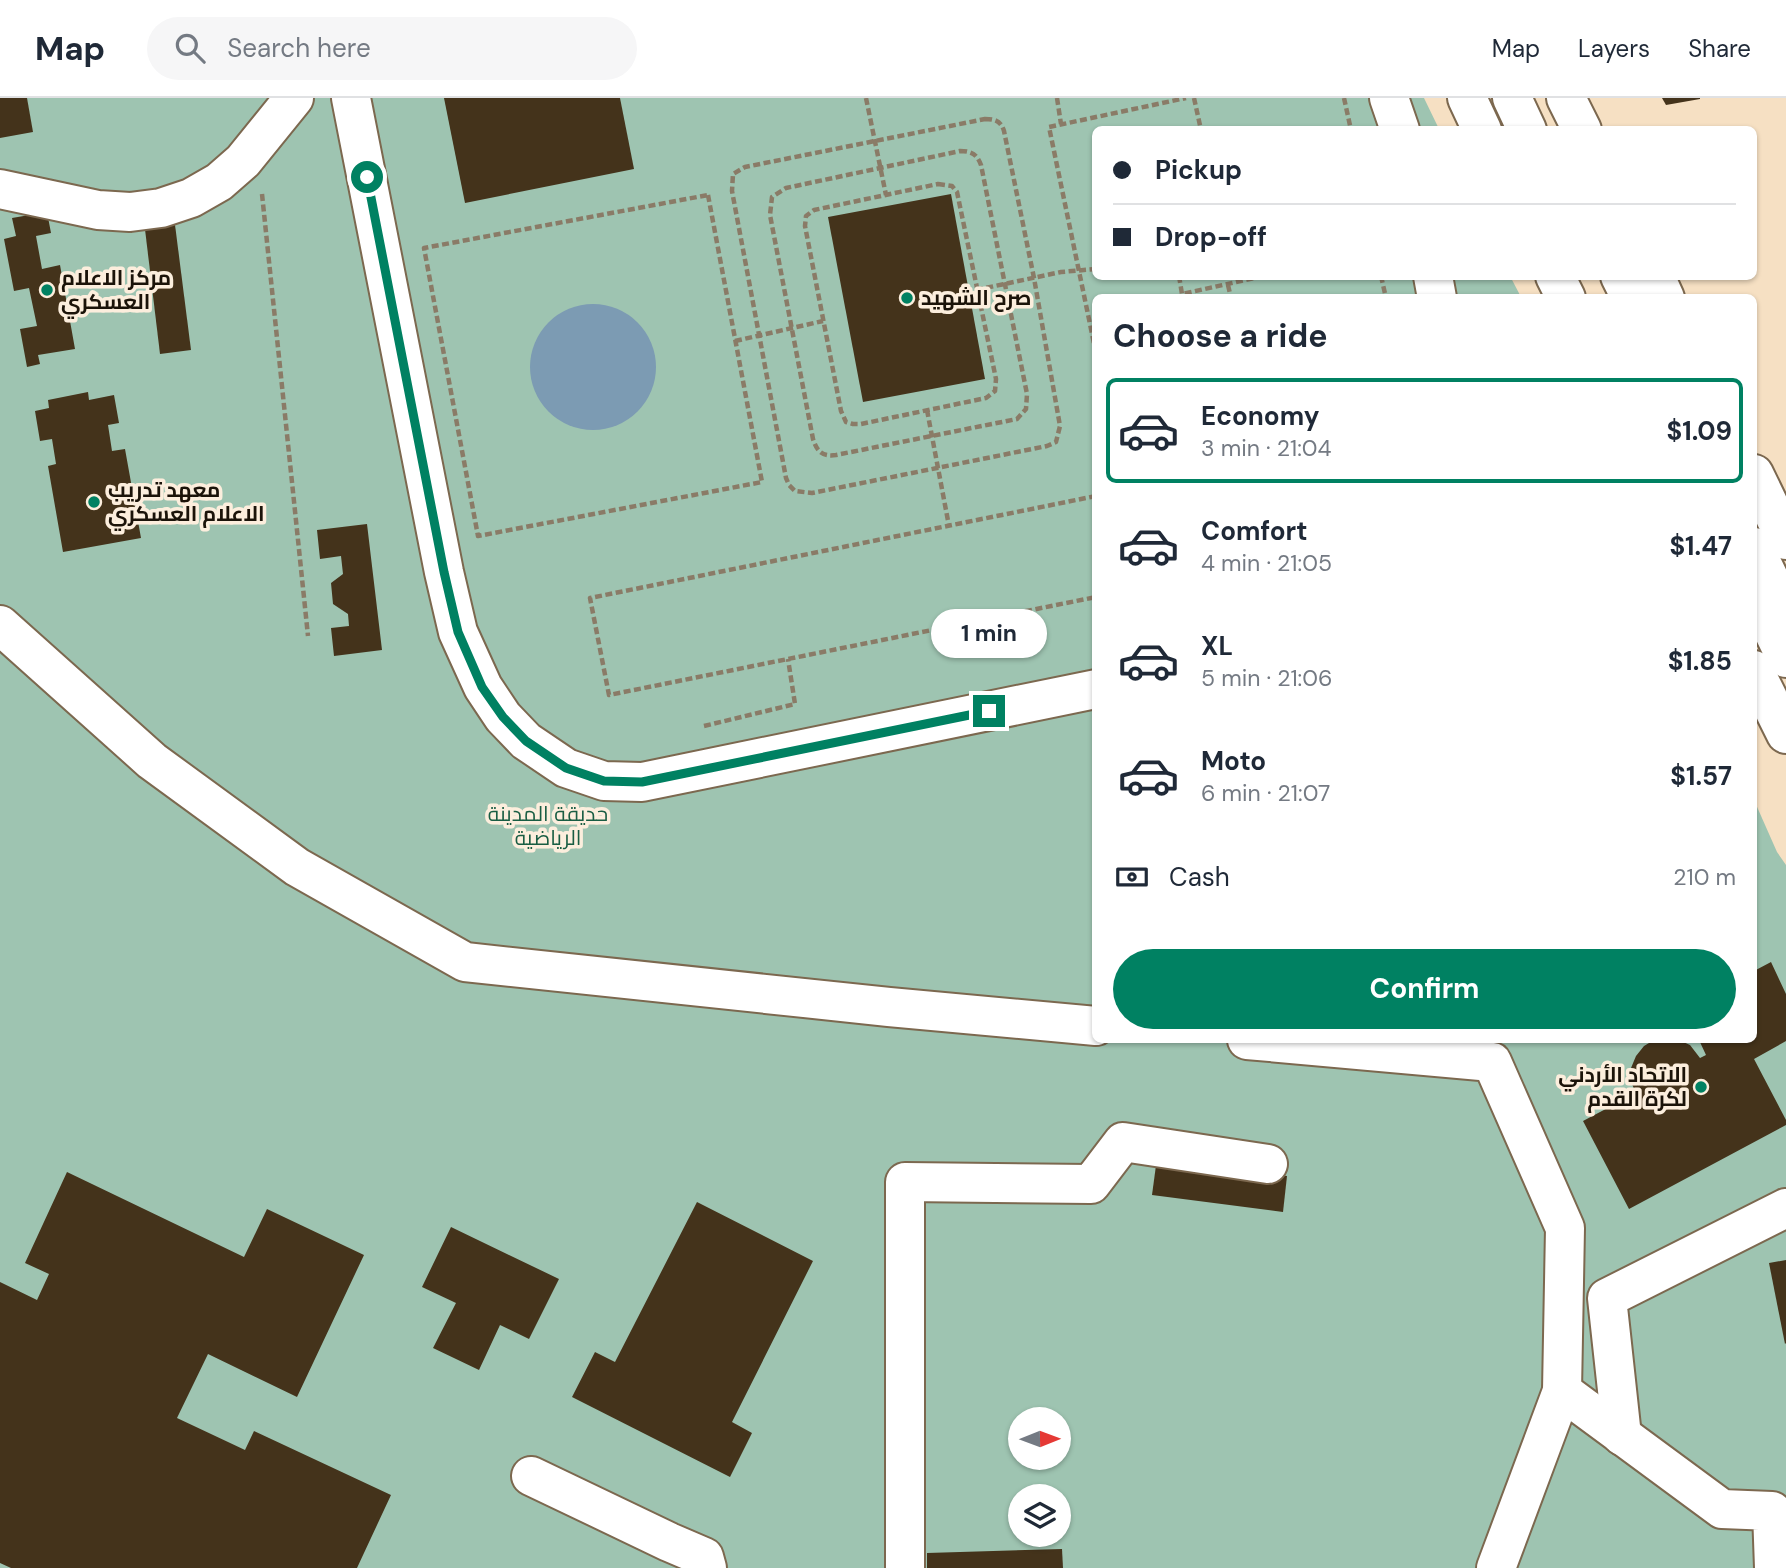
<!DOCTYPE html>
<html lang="en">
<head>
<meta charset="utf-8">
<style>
	body { margin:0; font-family:"DM Sans",Cairo,sans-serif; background:#f6f6f7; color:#1f2937; height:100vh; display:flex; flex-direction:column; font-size:26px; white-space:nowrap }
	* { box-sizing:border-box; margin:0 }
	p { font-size:23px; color:#747a83 }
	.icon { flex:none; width:38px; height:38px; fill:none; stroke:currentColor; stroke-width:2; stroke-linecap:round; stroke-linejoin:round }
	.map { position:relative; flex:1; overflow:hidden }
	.side { position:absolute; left:1092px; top:196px; width:665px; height:749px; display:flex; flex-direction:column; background:#fff; border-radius:10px; box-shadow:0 2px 5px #0004 }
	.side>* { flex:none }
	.guide { position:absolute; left:1092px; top:28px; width:665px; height:154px; border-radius:10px; box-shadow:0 2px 5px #0004; display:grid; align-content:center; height:154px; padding:0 21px; background:#fff }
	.needle { width:46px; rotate:89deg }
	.tools { position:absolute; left:1008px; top:1309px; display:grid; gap:14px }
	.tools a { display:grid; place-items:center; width:63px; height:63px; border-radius:50%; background:#fff; box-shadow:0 2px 5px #0004; font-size:35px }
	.end { position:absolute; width:32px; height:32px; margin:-16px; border:9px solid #008162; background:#fff; box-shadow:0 0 0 4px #fff }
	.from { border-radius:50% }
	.bubble { position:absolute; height:49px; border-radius:24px; background:#fff; box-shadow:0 2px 5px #0004; font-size:23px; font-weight:700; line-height:49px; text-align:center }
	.guide b { display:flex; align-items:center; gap:24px; height:66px; font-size:26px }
	.guide b+b { border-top:2px solid #e0e1e3 }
	.guide i { width:18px; height:18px; background:#1f2937 }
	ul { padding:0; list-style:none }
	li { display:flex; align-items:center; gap:21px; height:105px; margin:0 14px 10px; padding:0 7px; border:4px solid transparent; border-radius:10px }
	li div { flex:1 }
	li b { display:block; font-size:26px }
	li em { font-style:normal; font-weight:700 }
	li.active { border-color:#008162 }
	li>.icon { width:63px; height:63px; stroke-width:1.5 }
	h2 { padding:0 21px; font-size:32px; line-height:84px }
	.pay { display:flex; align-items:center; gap:18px; height:77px; padding:0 21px; font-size:26px }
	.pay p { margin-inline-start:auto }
	.cta { display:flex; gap:14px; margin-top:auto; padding:14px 21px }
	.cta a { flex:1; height:80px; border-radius:42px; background:#008162; color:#fff; font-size:28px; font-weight:700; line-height:80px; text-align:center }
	header { display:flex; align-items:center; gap:42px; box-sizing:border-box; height:98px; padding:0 35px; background:#fff; border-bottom:2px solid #e0e1e3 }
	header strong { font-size:33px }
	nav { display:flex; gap:38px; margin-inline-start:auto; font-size:24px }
	.search { width:490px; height:63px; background:#f6f6f7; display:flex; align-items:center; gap:18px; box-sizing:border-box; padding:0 24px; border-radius:38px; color:#747a83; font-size:26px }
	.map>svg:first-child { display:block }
	.green { fill:#9ec4b1; fill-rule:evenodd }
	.water { fill:#7c9bb3 }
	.building { fill:#44331b }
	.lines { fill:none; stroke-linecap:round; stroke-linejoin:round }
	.minor-casing { stroke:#7c684f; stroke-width:42 }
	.highway-casing { stroke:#7c684f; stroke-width:42 }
	.path { stroke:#8a7b67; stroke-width:4.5; stroke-dasharray:7 3.5; stroke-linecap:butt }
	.minor { stroke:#fff; stroke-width:38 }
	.highway { stroke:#fff; stroke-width:38 }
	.route { stroke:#008162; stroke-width:9 }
	.poi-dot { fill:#008162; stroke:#fceedd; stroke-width:2.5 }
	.labels { text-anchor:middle; stroke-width:7; stroke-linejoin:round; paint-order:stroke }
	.poi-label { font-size:21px; font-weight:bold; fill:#1b1309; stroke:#fceedd; text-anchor:start }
	.park-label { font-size:21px; fill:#195d43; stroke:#fceedd }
</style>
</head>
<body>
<header>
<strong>Map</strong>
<div class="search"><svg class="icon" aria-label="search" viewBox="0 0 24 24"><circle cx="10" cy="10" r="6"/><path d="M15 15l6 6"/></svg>Search here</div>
<nav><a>Map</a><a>Layers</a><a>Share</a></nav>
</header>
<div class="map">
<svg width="1786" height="1470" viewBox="0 0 1786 1470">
	<rect width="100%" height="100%" fill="#f6e0c3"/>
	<path class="green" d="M 0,0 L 1424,0 L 1439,31 L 1096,32 L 1096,178 L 1510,178 L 1521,199 L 1096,200 L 1096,942 L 1754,942 L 1754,702 L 1777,754 L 1786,767 L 1786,1470 L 0,1470 ZM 1020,1321 L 1059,1321 L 1059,1360 L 1020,1360 ZM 1020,1398 L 1059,1398 L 1059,1437 L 1020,1437 Z"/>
	<circle class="water" cx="593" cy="269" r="63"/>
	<g class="building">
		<path d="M 0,0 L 27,0 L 33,34 L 0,40 Z"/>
		<path d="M 444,0 L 620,0 L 634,71 L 465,105 Z"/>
		<path d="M 1662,0 L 1700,0 L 1700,1 L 1666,7 Z"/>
		<path d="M 951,96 L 985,281 L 863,304 L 828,119 Z"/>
		<path d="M 47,114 L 51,135 L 36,138 L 42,171 L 60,167 L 75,251 L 38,257 L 40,266 L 27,269 L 20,231 L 37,228 L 29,190 L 14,193 L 4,141 L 16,138 L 12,120 Z"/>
		<path d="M 174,119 L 191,252 L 160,256 L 144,123 Z"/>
		<path d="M 88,294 L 89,302 L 114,297 L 119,325 L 108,327 L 112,353 L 125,351 L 141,440 L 63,454 L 48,368 L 56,366 L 52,341 L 40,343 L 35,313 L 49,310 L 48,302 Z"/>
		<path d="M 367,426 L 382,552 L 334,558 L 331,530 L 349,528 L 348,516 L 333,506 L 331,485 L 343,476 L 341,458 L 320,461 L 317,432 Z"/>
		<path d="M 1771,864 L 1786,896 L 1786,943 L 1754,961 L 1786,1022 L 1786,1027 L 1629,1111 L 1583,1023 L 1636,995 L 1631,984 L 1631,970 L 1636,958 L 1644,948 L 1654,942 L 1679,942 L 1690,947 L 1700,960 L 1706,957 L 1699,942 L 1754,942 L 1754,873 Z"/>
		<path d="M 1157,1060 L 1287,1078 L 1283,1114 L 1152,1097 Z"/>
		<path d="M 67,1074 L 244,1159 L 267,1111 L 364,1157 L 297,1299 L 208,1256 L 177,1320 L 245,1352 L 254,1333 L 391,1397 L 357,1470 L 11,1470 L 0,1465 L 0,1184 L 37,1202 L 49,1176 L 25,1165 Z"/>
		<path d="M 697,1104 L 813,1163 L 732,1324 L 752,1335 L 730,1379 L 572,1299 L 595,1254 L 615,1264 Z"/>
		<path d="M 451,1129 L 559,1181 L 529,1241 L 500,1227 L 479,1272 L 433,1250 L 456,1205 L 422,1189 Z"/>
		<path d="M 1786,1162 L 1786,1245 L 1785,1246 L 1769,1165 Z"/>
		<path d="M 1062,1451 L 1063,1470 L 927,1470 L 927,1455 Z"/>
	</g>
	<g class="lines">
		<g class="minor-casing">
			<g id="minor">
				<path d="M 351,0 L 444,474 L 458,534 L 483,589 L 503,619 L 526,643 L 566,670 L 604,683 L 642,684 L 1096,591"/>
				<path d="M 1389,0 L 1400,32"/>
				<path d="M 1512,0 L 1527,32"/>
				<path d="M 0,91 L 98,112 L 130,114 L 161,110 L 191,100 L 219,84 L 243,63 L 294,0"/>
				<path d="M 1433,178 L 1437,200"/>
				<path d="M 1620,178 L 1631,200"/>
				<path d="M 1754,449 L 1786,515"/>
				<path d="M 1754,494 L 1786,560"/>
				<path d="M 0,527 L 152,663 L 297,769 L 465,864 L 889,909 L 1096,928"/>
				<path d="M 1247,942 L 1492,964 L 1565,1130 L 1562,1293 L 1496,1470"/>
				<path d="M 1562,1293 L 1722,1411 L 1772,1413 L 1774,1470"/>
				<path d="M 1622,1338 L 1607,1200 L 1786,1110"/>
				<path d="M 531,1378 L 669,1444 L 704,1459 L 707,1470"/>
				<path d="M 905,1470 L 905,1084 L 1091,1086 L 1123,1044 L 1268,1066"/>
			</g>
		</g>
		<g class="highway-casing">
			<g id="highway">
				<path d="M 1467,0 L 1482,32"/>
				<path d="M 1566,0 L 1582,32"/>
				<path d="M 1555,178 L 1566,200"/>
				<path d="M 1655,178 L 1665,200"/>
				<path d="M 1754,376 L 1786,442"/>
				<path d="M 1754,572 L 1786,636"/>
			</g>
		</g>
		<g class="path">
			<path d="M 866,0 L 886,97"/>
			<path d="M 1057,0 L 1061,26"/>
			<path d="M 1194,0 L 1201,32"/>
			<path d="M 1344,0 L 1351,32"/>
			<path d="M 985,21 C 995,21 1001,23 1004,33 L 1034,180 L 1060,328 L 1056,344 L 1047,348 L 812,395 L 795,393 L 789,387 L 786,380 L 732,93 L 733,76 L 745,69 Z"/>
			<path d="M 960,53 C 971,53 977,56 981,67 L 1027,296 L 1026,311 L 1017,321 L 836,357 C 823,359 817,354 813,341 L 770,117 L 772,99 L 786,90 Z"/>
			<path d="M 938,86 L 952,88 L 957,94 L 996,281 L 995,293 L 986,300 L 861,326 L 853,326 L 846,324 L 841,313 L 805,128 L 806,118 L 814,112 Z"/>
			<path d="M 262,96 L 308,538"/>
			<path d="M 708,97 L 762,384 L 478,438 L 424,150 Z"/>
			<path d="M 1179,178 L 1182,196 L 1264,178"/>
			<path d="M 1381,178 L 1386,200"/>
			<path d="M 1228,187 L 1231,200"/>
			<path d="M 976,192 L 1061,174 L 1096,171"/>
			<path d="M 735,243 L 823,223"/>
			<path d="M 1096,255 L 1049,29 L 1186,0"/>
			<path d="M 927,312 L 949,428"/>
			<path d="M 1096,398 L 590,500 L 609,597 L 1096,499"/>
			<path d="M 704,628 L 795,606 L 788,561"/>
		</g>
		<use href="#minor" class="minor"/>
		<use href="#highway" class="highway"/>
	</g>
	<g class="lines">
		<path class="route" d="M 367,79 L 444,474 L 458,534 L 482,589 L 503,619 L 526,643 L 566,670 L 604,683 L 642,684 L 989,613"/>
	</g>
	<g class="poi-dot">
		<circle cx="47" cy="192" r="7"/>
		<circle cx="907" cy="200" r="7"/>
		<circle cx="94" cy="404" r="7"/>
		<circle cx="1701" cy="989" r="7"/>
	</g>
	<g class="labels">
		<g class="poi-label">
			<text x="61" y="187">مركز الاعلام<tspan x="61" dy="24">العسكري</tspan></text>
			<text x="921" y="207">صرح الشهيد</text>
			<text x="108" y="399">معهد تدريب<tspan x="108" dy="24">الاعلام العسكري</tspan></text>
			<text x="1687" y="984" text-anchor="end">الاتحاد الأردني<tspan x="1687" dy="24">لكرة القدم</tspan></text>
		</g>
		<g class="park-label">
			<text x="548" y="723">حديقة المدينة<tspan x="548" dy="24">الرياضية</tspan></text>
		</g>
	</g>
</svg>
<div class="tools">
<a><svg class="needle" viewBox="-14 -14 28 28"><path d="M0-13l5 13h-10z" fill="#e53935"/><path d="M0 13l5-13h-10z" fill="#747a83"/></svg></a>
<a><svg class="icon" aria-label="layers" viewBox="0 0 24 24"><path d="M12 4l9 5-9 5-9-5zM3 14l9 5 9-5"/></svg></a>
</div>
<i class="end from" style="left:367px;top:79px"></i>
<i class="end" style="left:989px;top:613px"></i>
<div class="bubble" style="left:931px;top:511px;width:116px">1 min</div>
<div class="guide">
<b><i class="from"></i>Pickup</b>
<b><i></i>Drop-off</b>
</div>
<section class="side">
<h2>Choose a ride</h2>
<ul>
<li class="active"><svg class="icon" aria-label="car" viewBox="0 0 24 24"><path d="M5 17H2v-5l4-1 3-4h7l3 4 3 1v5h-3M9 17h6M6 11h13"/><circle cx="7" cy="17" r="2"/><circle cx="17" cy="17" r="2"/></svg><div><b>Economy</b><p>3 min · 21:04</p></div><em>$1.09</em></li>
<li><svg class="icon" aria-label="car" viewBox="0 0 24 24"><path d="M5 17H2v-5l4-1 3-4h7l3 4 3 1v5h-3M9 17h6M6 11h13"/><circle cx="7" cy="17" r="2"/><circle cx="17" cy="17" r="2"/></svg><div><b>Comfort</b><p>4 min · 21:05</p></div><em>$1.47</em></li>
<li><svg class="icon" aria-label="car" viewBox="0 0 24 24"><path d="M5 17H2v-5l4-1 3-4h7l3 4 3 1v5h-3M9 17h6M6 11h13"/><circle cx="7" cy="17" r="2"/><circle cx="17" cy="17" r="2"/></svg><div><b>XL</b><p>5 min · 21:06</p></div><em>$1.85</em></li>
<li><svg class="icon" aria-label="car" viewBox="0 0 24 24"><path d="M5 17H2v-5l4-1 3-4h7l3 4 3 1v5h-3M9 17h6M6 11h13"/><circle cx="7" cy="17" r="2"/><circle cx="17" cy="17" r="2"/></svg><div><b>Moto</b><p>6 min · 21:07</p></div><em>$1.57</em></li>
</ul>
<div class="pay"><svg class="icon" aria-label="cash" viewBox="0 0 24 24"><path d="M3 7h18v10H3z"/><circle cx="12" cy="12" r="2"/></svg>Cash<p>210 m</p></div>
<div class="cta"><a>Confirm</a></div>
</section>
</div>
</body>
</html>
